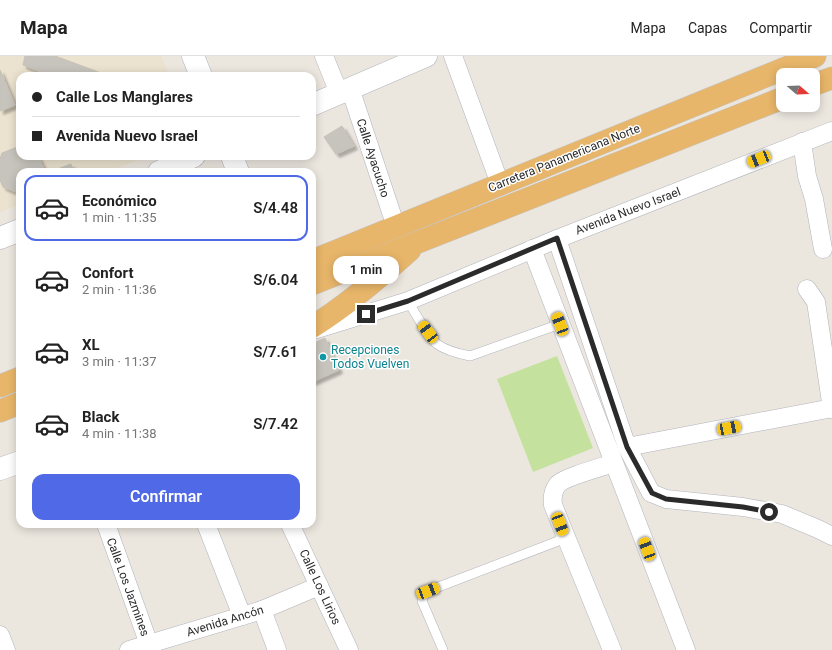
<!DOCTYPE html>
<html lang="es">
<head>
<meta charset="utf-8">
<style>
	body { margin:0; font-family:Roboto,sans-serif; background:#f2f2f2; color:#222; height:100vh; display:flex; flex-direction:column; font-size:15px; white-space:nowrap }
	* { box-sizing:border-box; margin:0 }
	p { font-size:13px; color:#767676 }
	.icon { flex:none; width:22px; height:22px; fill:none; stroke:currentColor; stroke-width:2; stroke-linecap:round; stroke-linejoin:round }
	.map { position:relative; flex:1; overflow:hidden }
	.side { position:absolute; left:16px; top:112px; width:300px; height:360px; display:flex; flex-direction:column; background:#fff; border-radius:12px; box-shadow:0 2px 10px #0003 }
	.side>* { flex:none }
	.hud { position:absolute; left:16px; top:16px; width:300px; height:88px; border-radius:12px; box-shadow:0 2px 10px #0003; display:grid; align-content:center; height:88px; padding:0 16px; background:#fff }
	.needle { width:26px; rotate:109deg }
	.controls { position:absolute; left:776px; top:12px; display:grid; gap:8px }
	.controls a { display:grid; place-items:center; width:44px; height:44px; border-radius:8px; background:#fff; box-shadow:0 2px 10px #0003; font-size:20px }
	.end { position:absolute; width:18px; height:18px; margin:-9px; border:5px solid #2b2b2b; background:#fff; box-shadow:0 0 0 2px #fff }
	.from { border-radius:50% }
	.bubble { position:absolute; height:28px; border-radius:12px; background:#fff; box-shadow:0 2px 10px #0003; font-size:13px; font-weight:600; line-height:28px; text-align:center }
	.car { position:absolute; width:12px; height:24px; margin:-12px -6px; border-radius:5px; box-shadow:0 0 3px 1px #0007; background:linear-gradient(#f5c518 24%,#345 0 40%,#f5c518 0 76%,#345 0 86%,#f5c518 0) }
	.hud b { display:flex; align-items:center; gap:14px; height:38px; font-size:15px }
	.hud b+b { border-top:1px solid #e0e0e0 }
	.hud i { width:10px; height:10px; background:#222 }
	ul { padding:7px 0 0; list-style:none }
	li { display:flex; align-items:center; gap:12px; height:66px; margin:0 8px 6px; padding:0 8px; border:2px solid transparent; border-radius:12px }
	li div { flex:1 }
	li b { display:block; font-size:15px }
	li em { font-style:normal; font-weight:600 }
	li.active { border-color:#4f69e7 }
	li>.icon { width:36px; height:36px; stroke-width:1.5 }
	.primary-button { display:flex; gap:8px; margin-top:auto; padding:8px 16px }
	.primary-button a { flex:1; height:46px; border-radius:12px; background:#4f69e7; color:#fff; font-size:16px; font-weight:600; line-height:46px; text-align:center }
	header { display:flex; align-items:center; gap:24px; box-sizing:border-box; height:56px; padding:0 20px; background:#fff; border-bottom:1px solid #e0e0e0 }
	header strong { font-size:19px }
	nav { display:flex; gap:22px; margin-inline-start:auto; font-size:14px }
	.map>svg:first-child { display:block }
	.education { fill:#ebe2cf }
	.pitch { fill:#c4e29d }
	.building { fill:#c7c4bd; stroke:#c6c1b8; filter:url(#shadow) }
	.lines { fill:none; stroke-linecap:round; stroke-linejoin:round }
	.service-casing { stroke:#b2b4bd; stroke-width:10 }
	.minor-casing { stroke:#b2b4bd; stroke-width:19 }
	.tertiary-casing { stroke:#b2b4bd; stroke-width:23 }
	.secondary-casing { stroke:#b2b4bd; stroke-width:23 }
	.trunk-casing { stroke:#c4c4c4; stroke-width:23 }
	.service { stroke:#fff; stroke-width:9 }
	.minor { stroke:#fff; stroke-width:18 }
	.tertiary { stroke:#fff; stroke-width:22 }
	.secondary { stroke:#fff; stroke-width:22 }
	.trunk { stroke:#e8b66a; stroke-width:22 }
	.route { stroke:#2b2b2b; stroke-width:5 }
	.culture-dot { fill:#0f9aa8; stroke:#fff; stroke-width:1.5 }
	.labels { text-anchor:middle; stroke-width:3; stroke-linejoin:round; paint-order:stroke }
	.street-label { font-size:12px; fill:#2b2b2b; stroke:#fff }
	.culture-label { font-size:12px; fill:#0d838f; stroke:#fff; text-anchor:start }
</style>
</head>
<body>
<header>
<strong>Mapa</strong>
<nav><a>Mapa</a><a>Capas</a><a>Compartir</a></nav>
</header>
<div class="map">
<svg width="832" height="594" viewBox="0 0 832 594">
	<defs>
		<filter id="shadow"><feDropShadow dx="3.5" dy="3.5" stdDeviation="1" flood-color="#0004"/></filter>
	</defs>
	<rect width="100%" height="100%" fill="#ebe6de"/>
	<path class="education" d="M 0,0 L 161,0 L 170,20 L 20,20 L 20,100 L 150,100 L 107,116 L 20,116 L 20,148 L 0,156 Z"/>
	<path class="pitch" d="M 557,300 L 593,392 L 533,416 L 497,323 Z"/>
	<g class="building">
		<path d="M 25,0 L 55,0 L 109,20 L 51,20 L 23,9 Z"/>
		<path d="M 0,14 L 15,49 L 0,55 Z"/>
		<path d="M 342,70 L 354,90 L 336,98 L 324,81 Z"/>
		<path d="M 20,90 L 20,100 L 38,100 L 44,113 L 43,116 L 20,116 L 19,137 L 3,131 L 0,124 L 0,103 L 2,97 Z"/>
		<path d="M 71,108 L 74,116 L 52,116 L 52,115 Z"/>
		<path d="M 325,282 L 339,314 L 312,326 L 312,288 Z"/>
	</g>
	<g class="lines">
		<g class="service-casing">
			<g id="service">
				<path d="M 408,245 C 414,255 428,281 437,288 C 445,294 460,298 470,300 L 560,268"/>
				<path d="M 443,594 L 422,545 L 424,539 L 428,535 L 566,482"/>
			</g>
		</g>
		<g class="minor-casing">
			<g id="minor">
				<path d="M 324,0 L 339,37"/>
				<path d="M 453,0 L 500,128"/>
				<path d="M 350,32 L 396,171"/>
				<path d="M 802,86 L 807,120 L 814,143 L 823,193"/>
				<path d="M 557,183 L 627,391 L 651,437 L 666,443 L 743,451 L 782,458 L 818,473 L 832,480"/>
				<path d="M 532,193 L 686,594"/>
				<path d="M 807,233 L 816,246 L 832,353"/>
				<path d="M 314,274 L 408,245 L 557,183 L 832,75"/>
				<path d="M 627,391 L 832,352"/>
				<path d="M 106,468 L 151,594"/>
				<path d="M 206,468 L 242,560"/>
				<path d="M 290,468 L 349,594"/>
				<path d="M 262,554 L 277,594"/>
				<path d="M 0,579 L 6,594"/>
				<path d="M 129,594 L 262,554 L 319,530"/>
				<path d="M 612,594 L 553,449 C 552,441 553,434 558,428 C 565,421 602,411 614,407"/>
			</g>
		</g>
		<g class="tertiary-casing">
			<g id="tertiary">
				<path d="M 159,116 L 194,100"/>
				<path d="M 0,182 L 20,174"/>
			</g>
		</g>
		<g class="secondary-casing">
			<g id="secondary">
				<path d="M 193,0 L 201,20"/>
				<path d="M 312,49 L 426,0"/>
				<path d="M 232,100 L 238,116"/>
				<path d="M 0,413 L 20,406"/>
			</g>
		</g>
		<g class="trunk-casing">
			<g id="trunk">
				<path d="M 813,29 L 832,22"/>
				<path d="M 312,205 L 815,0"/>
				<path d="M 312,228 L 783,42"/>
				<path d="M 312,271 C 347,249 379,222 410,194"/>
				<path d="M 0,330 L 20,322"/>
				<path d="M 0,355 L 20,347"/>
			</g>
		</g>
		<use href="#service" class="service"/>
		<use href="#minor" class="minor"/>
		<use href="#tertiary" class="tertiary"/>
		<use href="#secondary" class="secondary"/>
		<use href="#trunk" class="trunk"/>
	</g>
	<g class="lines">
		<path class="route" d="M 366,258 L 408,245 L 557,182 L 627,391 L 652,437 L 666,443 L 743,451 L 769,456"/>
	</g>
	<circle class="culture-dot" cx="323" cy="301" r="4"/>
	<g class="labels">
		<g class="street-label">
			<text transform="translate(373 102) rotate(72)" y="4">Calle Ayacucho</text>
			<text transform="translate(564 102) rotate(-22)" y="4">Carretera Panamericana Norte</text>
			<text transform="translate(628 155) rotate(-21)" y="4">Avenida Nuevo Israel</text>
			<text transform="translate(128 531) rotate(70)" y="4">Calle Los Jazmines</text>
			<text transform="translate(320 531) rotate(65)" y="4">Calle Los Lirios</text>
			<text transform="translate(225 565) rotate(-17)" y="4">Avenida Ancón</text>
		</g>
		<g class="culture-label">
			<text x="331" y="298">Recepciones<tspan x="331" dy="14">Todos Vuelven</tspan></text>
		</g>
	</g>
</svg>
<div class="controls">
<a><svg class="needle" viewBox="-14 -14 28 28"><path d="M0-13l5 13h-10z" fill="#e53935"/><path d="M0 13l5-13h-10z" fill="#767676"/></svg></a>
</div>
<i class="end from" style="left:769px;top:456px"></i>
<i class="end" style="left:366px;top:258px"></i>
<div class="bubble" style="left:333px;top:200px;width:66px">1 min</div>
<i class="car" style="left:759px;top:103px;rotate:248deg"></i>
<i class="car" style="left:560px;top:268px;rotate:339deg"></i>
<i class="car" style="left:428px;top:276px;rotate:323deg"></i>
<i class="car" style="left:729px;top:372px;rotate:79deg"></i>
<i class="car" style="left:560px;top:468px;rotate:159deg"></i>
<i class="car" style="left:647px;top:493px;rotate:339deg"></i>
<i class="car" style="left:428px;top:535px;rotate:69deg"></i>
<div class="hud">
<b><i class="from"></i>Calle Los Manglares</b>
<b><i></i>Avenida Nuevo Israel</b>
</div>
<section class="side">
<ul>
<li class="active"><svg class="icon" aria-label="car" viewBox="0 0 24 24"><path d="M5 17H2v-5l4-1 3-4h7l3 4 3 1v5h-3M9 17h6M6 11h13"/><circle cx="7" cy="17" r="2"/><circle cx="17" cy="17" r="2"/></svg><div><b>Económico</b><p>1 min · 11:35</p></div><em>S/4.48</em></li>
<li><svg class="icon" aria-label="car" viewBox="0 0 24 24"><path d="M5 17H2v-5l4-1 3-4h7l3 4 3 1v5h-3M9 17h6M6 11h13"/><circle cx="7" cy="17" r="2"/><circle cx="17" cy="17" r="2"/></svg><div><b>Confort</b><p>2 min · 11:36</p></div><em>S/6.04</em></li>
<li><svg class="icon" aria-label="car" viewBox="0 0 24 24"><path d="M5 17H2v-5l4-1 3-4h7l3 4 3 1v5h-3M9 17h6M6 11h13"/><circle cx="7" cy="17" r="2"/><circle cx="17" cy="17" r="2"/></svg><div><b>XL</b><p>3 min · 11:37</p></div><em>S/7.61</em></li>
<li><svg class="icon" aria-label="car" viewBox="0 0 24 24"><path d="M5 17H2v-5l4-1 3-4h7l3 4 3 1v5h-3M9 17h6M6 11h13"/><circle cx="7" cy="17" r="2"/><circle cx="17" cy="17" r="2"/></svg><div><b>Black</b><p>4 min · 11:38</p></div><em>S/7.42</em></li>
</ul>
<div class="primary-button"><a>Confirmar</a></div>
</section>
</div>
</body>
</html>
